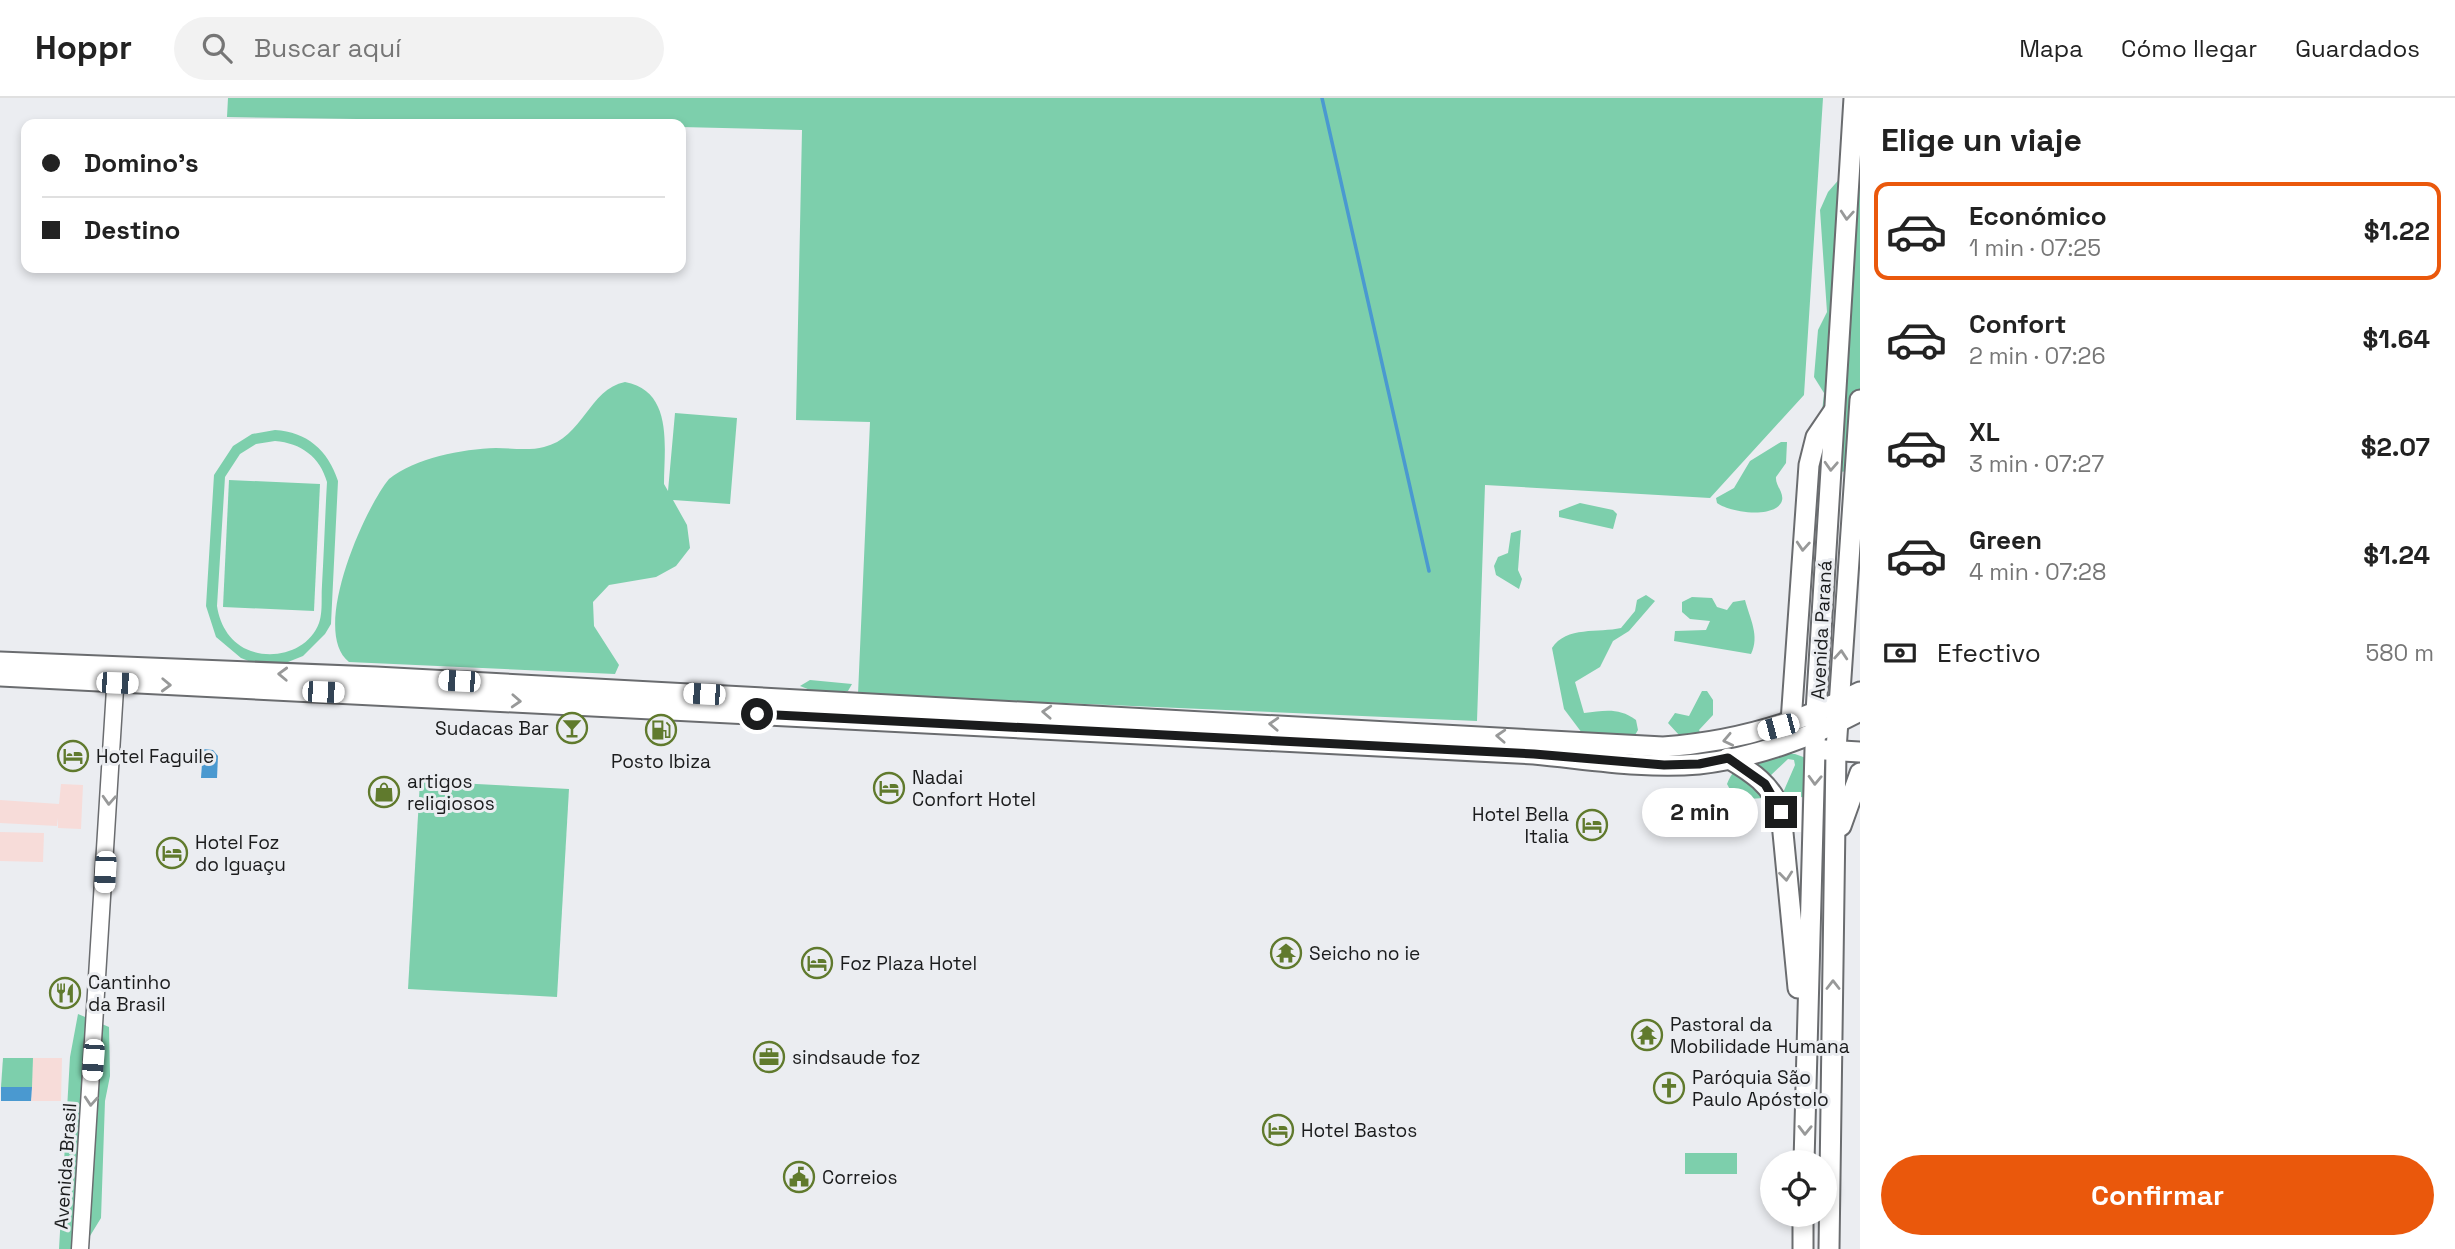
<!DOCTYPE html>
<html lang="es">
<head>
<meta charset="utf-8">
<style>
	body { margin:0; font-family:"Space Grotesk",sans-serif; background:#f2f2f2; color:#222; height:100vh; display:flex; flex-direction:column; font-size:26px; white-space:nowrap }
	* { box-sizing:border-box; margin:0 }
	p { font-size:23px; color:#767676 }
	.icon { flex:none; width:38px; height:38px; fill:none; stroke:currentColor; stroke-width:2; stroke-linecap:round; stroke-linejoin:round }
	.map { position:relative; flex:1; overflow:hidden }
	.side { display:flex; flex-direction:column; background:#fff; width:595px }
	.side>* { flex:none }
	.banner { position:absolute; left:21px; top:21px; width:665px; height:154px; border-radius:14px; box-shadow:0 4px 10px #0003; display:grid; align-content:center; height:154px; padding:0 21px; background:#fff }
	.buttons { position:absolute; left:1760px; top:1052px; display:grid; gap:14px }
	.buttons a { display:grid; place-items:center; width:77px; height:77px; border-radius:50%; background:#fff; box-shadow:0 4px 10px #0003; font-size:35px }
	.end { position:absolute; width:32px; height:32px; margin:-16px; border:9px solid #1b1c1d; background:#fff; box-shadow:0 0 0 4px #fff }
	.from { border-radius:50% }
	.bubble { position:absolute; height:49px; border-radius:24px; background:#fff; box-shadow:0 4px 10px #0003; font-size:23px; font-weight:700; line-height:49px; text-align:center }
	.car { position:absolute; width:21px; height:42px; margin:-21px -10px; border-radius:9px; box-shadow:0 0 5px 2px #0007; background:linear-gradient(#fff 24%,#345 0 40%,#fff 0 76%,#345 0 86%,#fff 0) }
	.banner b { display:flex; align-items:center; gap:24px; height:66px; font-size:26px }
	.banner b+b { border-top:2px solid #e0e0e0 }
	.banner i { width:18px; height:18px; background:#222 }
	ul { padding:0; list-style:none }
	li { display:flex; align-items:center; gap:21px; height:98px; margin:0 14px 10px; padding:0 7px; border:4px solid transparent; border-radius:14px }
	li div { flex:1 }
	li b { display:block; font-size:26px }
	li em { font-style:normal; font-weight:700 }
	li.on { border-color:#ea580c }
	li>.icon { width:63px; height:63px; stroke-width:1.5 }
	h2 { padding:0 21px; font-size:32px; line-height:84px }
	.pay { display:flex; align-items:center; gap:18px; height:77px; padding:0 21px; font-size:26px }
	.pay p { margin-inline-start:auto }
	.action { display:flex; gap:14px; margin-top:auto; padding:14px 21px }
	.action a { flex:1; height:80px; border-radius:42px; background:#ea580c; color:#fff; font-size:28px; font-weight:700; line-height:80px; text-align:center }
	header { display:flex; align-items:center; gap:42px; box-sizing:border-box; height:98px; padding:0 35px; background:#fff; border-bottom:2px solid #e0e0e0 }
	header strong { font-size:33px }
	nav { display:flex; gap:38px; margin-inline-start:auto; font-size:24px }
	.search { width:490px; height:63px; background:#f2f2f2; display:flex; align-items:center; gap:18px; box-sizing:border-box; padding:0 24px; border-radius:38px; color:#767676; font-size:26px }
	main { display:flex; flex:1; min-height:0 }
	.map>svg:first-child { display:block }
	.commercial { fill:#f7dcd9 }
	.green { fill:#7dcfac; fill-rule:evenodd }
	.water { fill:#4a99d0 }
	.lines { fill:none; stroke-linecap:round; stroke-linejoin:round }
	.stream { stroke:#4a99d0; stroke-width:3.5 }
	.minor-casing { stroke:#6a6c6f; stroke-width:19 }
	.major-casing { stroke:#6a6c6f; stroke-width:23 }
	.minor { stroke:#fff; stroke-width:16 }
	.major { stroke:#fff; stroke-width:19 }
	.oneway { stroke:#989999 }
	.route { stroke:#1b1c1d; stroke-width:9 }
	.labels { text-anchor:middle; stroke-width:6; stroke-linejoin:round; paint-order:stroke }
	.street-label { font-size:19px; fill:#1b1c1d; stroke:#ebedf1 }
	.poi-label { font-size:19px; fill:#1b1c1d; stroke:#ebedf1; text-anchor:start }
</style>
</head>
<body>
<header>
<strong>Hoppr</strong>
<div class="search"><svg class="icon" aria-label="search" viewBox="0 0 24 24"><circle cx="10" cy="10" r="6"/><path d="M15 15l6 6"/></svg>Buscar aquí</div>
<nav><a>Mapa</a><a>Cómo llegar</a><a>Guardados</a></nav>
</header>
<main>
<div class="map">
<svg width="1860" height="1151" viewBox="0 0 1860 1151">
	<rect width="100%" height="100%" fill="#ebedf1"/>
	<g class="commercial">
		<path d="M 61,686 L 83,687 L 81,731 L 58,730 L 58,720 L 57,728 L 0,725 L 0,702 L 59,706 Z"/>
		<path d="M 0,734 L 44,735 L 43,764 L 0,763 Z"/>
		<path d="M 33,960 L 62,960 L 61,1003 L 31,1003 Z"/>
	</g>
	<g class="green">
		<path d="M 228,0 L 1823,0 L 1804,297 L 1710,400 L 1485,387 L 1477,623 L 858,596 L 870,324 L 796,322 L 802,32 L 681,29 L 681,26 L 227,19 Z"/>
		<path d="M 1842,78 L 1857,91 L 1860,83 L 1860,362 L 1854,373 L 1836,374 L 1822,314 L 1824,295 L 1814,279 L 1818,232 L 1827,214 L 1820,112 L 1828,94 Z"/>
		<path d="M 625,284 C 674,293 664,350 664,386 L 668,393 L 675,315 L 737,320 L 730,406 L 673,402 L 687,427 L 690,450 L 676,468 L 656,479 L 609,487 L 593,504 L 594,528 L 619,567 L 615,576 L 349,564 C 310,534 363,413 389,381 C 415,360 462,351 496,350 C 511,350 529,353 544,349 C 583,340 589,291 625,284 Z"/>
		<path d="M 275,332 C 307,334 328,352 338,383 L 331,526 L 325,536 L 303,558 L 283,566 L 251,564 L 241,560 L 216,539 L 206,508 L 214,377 L 233,348 L 252,336 ZM 275,343 C 301,345 320,359 327,384 C 325,419 324,453 322,487 C 321,499 323,514 319,525 C 309,552 276,562 251,553 C 231,546 220,528 217,508 L 225,379 L 240,356 L 256,346 Z"/>
		<path d="M 1781,344 L 1787,344 L 1786,365 L 1776,379 C 1775,388 1786,396 1781,405 C 1771,421 1729,414 1717,405 L 1716,400 L 1734,390 L 1750,363 Z"/>
		<path d="M 229,382 L 320,386 L 314,513 L 223,509 Z"/>
		<path d="M 1580,405 L 1613,412 L 1617,416 L 1613,431 L 1559,419 L 1559,413 Z"/>
		<path d="M 1521,432 L 1518,472 L 1522,481 L 1519,491 L 1496,477 L 1494,468 L 1498,459 L 1508,455 L 1511,435 Z"/>
		<path d="M 1646,497 L 1655,503 L 1629,533 L 1613,543 L 1600,569 L 1575,584 L 1584,615 C 1604,613 1618,609 1636,622 L 1638,632 L 1632,642 L 1588,643 L 1564,611 L 1552,550 C 1566,528 1599,535 1621,530 L 1635,513 L 1637,502 Z"/>
		<path d="M 1692,499 L 1712,500 L 1717,509 L 1727,512 L 1733,504 L 1745,502 C 1750,521 1760,538 1751,556 L 1674,543 L 1675,533 L 1706,532 L 1710,523 L 1690,521 L 1682,514 L 1682,504 Z"/>
		<path d="M 810,582 L 852,586 L 848,593 L 818,595 L 800,588 Z"/>
		<path d="M 1702,593 L 1707,593 L 1713,602 L 1713,617 L 1699,632 L 1702,638 L 1679,637 L 1668,625 L 1675,615 L 1689,618 Z"/>
		<path d="M 1767,656 L 1795,656 L 1806,660 L 1810,700 L 1782,697 L 1795,667 L 1794,662 L 1788,661 L 1769,679 L 1768,699 C 1751,702 1735,703 1727,686 C 1734,667 1749,661 1767,656 Z"/>
		<path d="M 420,683 L 569,691 L 557,899 L 408,891 Z"/>
		<path d="M 78,916 L 109,929 L 110,978 L 105,1003 L 101,1120 L 82,1151 L 59,1151 L 70,959 Z"/>
		<path d="M 3,960 L 33,960 L 32,989 L 1,989 Z"/>
		<rect x="1685" y="1055" width="52" height="21"/>
	</g>
	<g class="water">
		<path d="M 203,651 L 213,652 L 218,658 L 217,680 L 201,680 Z"/>
		<path d="M 1,989 L 32,989 L 31,1003 L 1,1003 Z"/>
	</g>
	<g class="lines">
		<path class="stream" d="M 1322,0 L 1429,473"/>
		<g class="minor-casing">
			<path id="minor" d="M 80,1151 L 116,575"/>
		</g>
		<g class="major-casing">
			<g id="major">
				<path d="M 0,564 L 376,579 L 1663,649 C 1734,644 1797,626 1860,594"/>
				<path d="M 0,578 L 1534,656 C 1588,661 1645,671 1699,666 C 1754,660 1812,639 1860,613"/>
				<path d="M 1791,624 L 1809,367 L 1816,339 L 1833,314"/>
				<path d="M 1825,652 L 1860,654"/>
				<path d="M 1728,660 C 1752,674 1772,687 1781,714 L 1798,890"/>
				<path d="M 1841,728 L 1860,675"/>
				<path d="M 1804,1064 L 1816,614 L 1854,0"/>
				<path d="M 1803,1151 L 1803,1116"/>
				<path d="M 1829,1151 L 1836,652 L 1860,302"/>
			</g>
		</g>
		<use href="#minor" class="minor"/>
		<use href="#major" class="major"/>
	</g>
	<defs><path id="oneway-chevron" d="M-2-3.5L2.5 0L-2 3.5" fill="none" stroke-width="1.6" stroke-linecap="round" stroke-linejoin="round" transform="scale(1.75)"/></defs>
	<g class="oneway">
		<use href="#oneway-chevron" transform="translate(1847 117) rotate(94)"/>
		<use href="#oneway-chevron" transform="translate(1831 368) rotate(93)"/>
		<use href="#oneway-chevron" transform="translate(1803 448) rotate(94)"/>
		<use href="#oneway-chevron" transform="translate(1841 557) rotate(-86)"/>
		<use href="#oneway-chevron" transform="translate(283 576) rotate(-178)"/>
		<use href="#oneway-chevron" transform="translate(166 587) rotate(2)"/>
		<use href="#oneway-chevron" transform="translate(516 603) rotate(3)"/>
		<use href="#oneway-chevron" transform="translate(1047 614) rotate(-177)"/>
		<use href="#oneway-chevron" transform="translate(1274 626) rotate(-177)"/>
		<use href="#oneway-chevron" transform="translate(1501 638) rotate(-177)"/>
		<use href="#oneway-chevron" transform="translate(1728 642) rotate(168)"/>
		<use href="#oneway-chevron" transform="translate(1815 682) rotate(92)"/>
		<use href="#oneway-chevron" transform="translate(109 702) rotate(93)"/>
		<use href="#oneway-chevron" transform="translate(1786 778) rotate(84)"/>
		<use href="#oneway-chevron" transform="translate(1833 887) rotate(-90)"/>
		<use href="#oneway-chevron" transform="translate(91 1003) rotate(94)"/>
		<use href="#oneway-chevron" transform="translate(1805 1032) rotate(91)"/>
	</g>
	<g class="lines">
		<path class="route" d="M 757,616 L 1534,656 L 1664,667 L 1699,666 L 1728,660 L 1765,686 L 1781,714"/>
	</g>
	<defs>
		<g id="bar-ring" transform="scale(1.575)"><circle r="9.5" fill="#ebedf1" stroke="#607a2d" stroke-width="1.5"/><path d="M-6-5H6L.8 .8V4.5H3.5V6h-7V4.5H-.8V.8Z" fill="#607a2d"/></g>
		<g id="fuel-ring" transform="scale(1.575)"><circle r="9.5" fill="#ebedf1" stroke="#607a2d" stroke-width="1.5"/><path d="M-5.5-6h7V0h2V4h1.3V-2.5L3-4.5l.8-.8L6-3V5H2.5V1h-1V6h-7ZM-4.2-4.7v3.2H.2V-4.7Z" fill="#607a2d"/></g>
		<g id="hotel-ring" transform="scale(1.575)"><circle r="9.5" fill="#ebedf1" stroke="#607a2d" stroke-width="1.5"/><path d="M-6-4.5h1.5V1H6V5H4.5V3h-9V5H-6ZM-4 0a1.8 1.8 0 1 1 3.6 0ZM.5 0V-2.5h3Q6-2.5 6 0Z" fill="#607a2d"/></g>
		<g id="shop-ring" transform="scale(1.575)"><circle r="9.5" fill="#ebedf1" stroke="#607a2d" stroke-width="1.5"/><path d="M-5-2.5h2.3a2.7 3.5 0 0 1 5.4 0H5L5.5 6h-11ZM-1.5-2.5h3a1.5 2.3 0 0 0-3 0Z" fill="#607a2d"/></g>
		<g id="temple-ring" transform="scale(1.575)"><circle r="9.5" fill="#ebedf1" stroke="#607a2d" stroke-width="1.5"/><path d="M0-6L5-2H3V0L6.5 2.5H4V6H1.5V3h-3V6H-4V2.5H-6.5L-3 0V-2H-5Z" fill="#607a2d"/></g>
		<g id="restaurant-ring" transform="scale(1.575)"><circle r="9.5" fill="#ebedf1" stroke="#607a2d" stroke-width="1.5"/><path d="M-5-6h1v4h1v-4h1v4h1v-4h1v5L-1.5 .5V6h-2V.5L-5-1ZM5-6V6H3V1.5H1.5Q1.5-4 5-6Z" fill="#607a2d"/></g>
		<g id="office-ring" transform="scale(1.575)"><circle r="9.5" fill="#ebedf1" stroke="#607a2d" stroke-width="1.5"/><path d="M-6-3h4V-5.5h4V-3h4V5H-6ZM-1-4.5V-3h2v-1.5ZM-6 0V1H6V0Z" fill="#607a2d"/></g>
		<g id="church-ring" transform="scale(1.575)"><circle r="9.5" fill="#ebedf1" stroke="#607a2d" stroke-width="1.5"/><path d="M-1.2-6h2.4v3.5h3.3v2.4h-3.3V6h-2.4V-.1h-3.3v-2.4h3.3Z" fill="#607a2d"/></g>
		<g id="civic-ring" transform="scale(1.575)"><circle r="9.5" fill="#ebedf1" stroke="#607a2d" stroke-width="1.5"/><path d="M-.6-6.5H3V-4.5H.6V-3L4-1V1h2V6H-6V1h2V-1L-.6-3ZM-1.2 2.5V6h2.4V2.5Z" fill="#607a2d"/></g>
	</defs>
	<g fill-rule="evenodd">
		<use href="#bar-ring" x="572" y="630"/>
		<use href="#fuel-ring" x="661" y="632"/>
		<use href="#hotel-ring" x="73" y="658"/>
		<use href="#hotel-ring" x="889" y="690"/>
		<use href="#shop-ring" x="384" y="694"/>
		<use href="#hotel-ring" x="1592" y="727"/>
		<use href="#hotel-ring" x="172" y="755"/>
		<use href="#temple-ring" x="1286" y="855"/>
		<use href="#hotel-ring" x="817" y="865"/>
		<use href="#restaurant-ring" x="65" y="895"/>
		<use href="#temple-ring" x="1647" y="937"/>
		<use href="#office-ring" x="769" y="959"/>
		<use href="#church-ring" x="1669" y="990"/>
		<use href="#hotel-ring" x="1278" y="1032"/>
		<use href="#civic-ring" x="799" y="1079"/>
	</g>
	<g class="labels">
		<g class="street-label">
			<text transform="translate(1821 532) rotate(-87)" y="7">Avenida Paraná</text>
			<text transform="translate(65 1068) rotate(-86)" y="7">Avenida Brasil</text>
		</g>
		<g class="poi-label">
			<text x="549" y="637" text-anchor="end">Sudacas Bar</text>
			<text x="96" y="665">Hotel Faguile</text>
			<text x="661" y="670" text-anchor="middle">Posto Ibiza</text>
			<text x="912" y="686">Nadai<tspan x="912" dy="22">Confort Hotel</tspan></text>
			<text x="407" y="690">artigos<tspan x="407" dy="22">religiosos</tspan></text>
			<text x="1569" y="723" text-anchor="end">Hotel Bella<tspan x="1569" dy="22">Italia</tspan></text>
			<text x="195" y="751">Hotel Foz<tspan x="195" dy="22">do Iguaçu</tspan></text>
			<text x="1309" y="862">Seicho no ie</text>
			<text x="840" y="872">Foz Plaza Hotel</text>
			<text x="88" y="891">Cantinho<tspan x="88" dy="22">da Brasil</tspan></text>
			<text x="1670" y="933">Pastoral da<tspan x="1670" dy="22">Mobilidade Humana</tspan></text>
			<text x="792" y="966">sindsaude foz</text>
			<text x="1692" y="986">Paróquia São<tspan x="1692" dy="22">Paulo Apóstolo</tspan></text>
			<text x="1301" y="1039">Hotel Bastos</text>
			<text x="822" y="1086">Correios</text>
		</g>
	</g>
</svg>
<div class="buttons">
<a><svg class="icon" aria-label="locate" viewBox="0 0 24 24"><circle cx="12" cy="12" r="6"/><path d="M12 2v4M12 18v4M2 12h4M18 12h4"/></svg></a>
</div>
<i class="end from" style="left:757px;top:616px"></i>
<i class="end" style="left:1781px;top:714px"></i>
<div class="bubble" style="left:1642px;top:690px;width:116px">2 min</div>
<i class="car" style="left:459px;top:583px;rotate:273deg"></i>
<i class="car" style="left:117px;top:585px;rotate:92deg"></i>
<i class="car" style="left:323px;top:594px;rotate:92deg"></i>
<i class="car" style="left:704px;top:596px;rotate:273deg"></i>
<i class="car" style="left:1778px;top:629px;rotate:255deg"></i>
<i class="car" style="left:105px;top:774px;rotate:183deg"></i>
<i class="car" style="left:93px;top:962px;rotate:184deg"></i>
<div class="banner">
<b><i class="from"></i>Domino's</b>
<b><i></i>Destino</b>
</div>
</div>
<section class="side">
<h2>Elige un viaje</h2>
<ul>
<li class="on"><svg class="icon" aria-label="car" viewBox="0 0 24 24"><path d="M5 17H2v-5l4-1 3-4h7l3 4 3 1v5h-3M9 17h6M6 11h13"/><circle cx="7" cy="17" r="2"/><circle cx="17" cy="17" r="2"/></svg><div><b>Económico</b><p>1 min · 07:25</p></div><em>$1.22</em></li>
<li><svg class="icon" aria-label="car" viewBox="0 0 24 24"><path d="M5 17H2v-5l4-1 3-4h7l3 4 3 1v5h-3M9 17h6M6 11h13"/><circle cx="7" cy="17" r="2"/><circle cx="17" cy="17" r="2"/></svg><div><b>Confort</b><p>2 min · 07:26</p></div><em>$1.64</em></li>
<li><svg class="icon" aria-label="car" viewBox="0 0 24 24"><path d="M5 17H2v-5l4-1 3-4h7l3 4 3 1v5h-3M9 17h6M6 11h13"/><circle cx="7" cy="17" r="2"/><circle cx="17" cy="17" r="2"/></svg><div><b>XL</b><p>3 min · 07:27</p></div><em>$2.07</em></li>
<li><svg class="icon" aria-label="car" viewBox="0 0 24 24"><path d="M5 17H2v-5l4-1 3-4h7l3 4 3 1v5h-3M9 17h6M6 11h13"/><circle cx="7" cy="17" r="2"/><circle cx="17" cy="17" r="2"/></svg><div><b>Green</b><p>4 min · 07:28</p></div><em>$1.24</em></li>
</ul>
<div class="pay"><svg class="icon" aria-label="cash" viewBox="0 0 24 24"><path d="M3 7h18v10H3z"/><circle cx="12" cy="12" r="2"/></svg>Efectivo<p>580 m</p></div>
<div class="action"><a>Confirmar</a></div>
</section>
</main>
</body>
</html>
